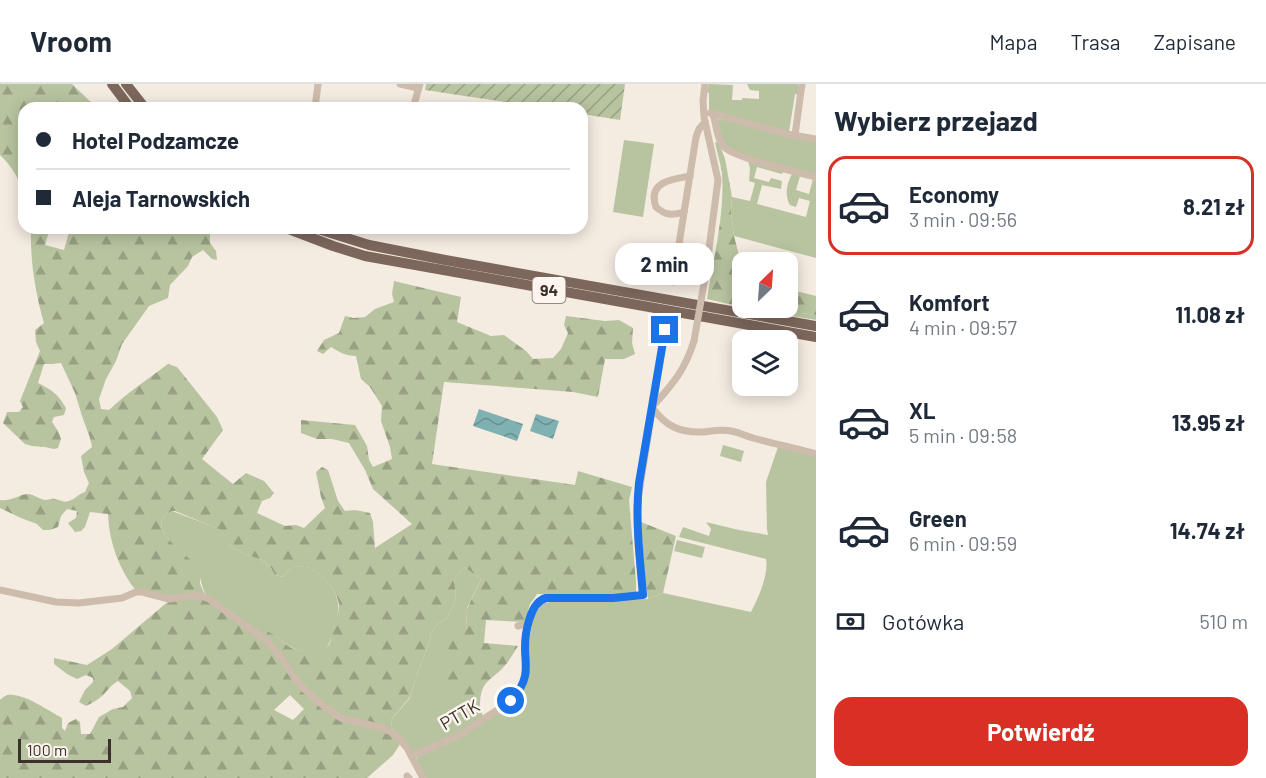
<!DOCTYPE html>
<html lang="pl">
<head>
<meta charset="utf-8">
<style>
	body { margin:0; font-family:Barlow,sans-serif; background:#f6f6f7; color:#1f2937; height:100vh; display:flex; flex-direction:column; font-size:22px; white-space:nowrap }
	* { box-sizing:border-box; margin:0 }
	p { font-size:20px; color:#747a83 }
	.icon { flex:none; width:33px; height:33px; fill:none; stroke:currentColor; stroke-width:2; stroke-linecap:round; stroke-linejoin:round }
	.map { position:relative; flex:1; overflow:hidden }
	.sheet { display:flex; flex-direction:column; background:#fff; width:450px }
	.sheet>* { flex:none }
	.banner { position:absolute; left:18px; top:18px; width:570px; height:132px; border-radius:18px; box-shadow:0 3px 15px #0003; display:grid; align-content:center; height:132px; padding:0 18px; background:#fff }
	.needle { width:39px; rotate:25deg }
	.tools { position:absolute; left:732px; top:168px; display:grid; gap:12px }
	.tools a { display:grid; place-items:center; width:66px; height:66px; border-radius:12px; background:#fff; box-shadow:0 3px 15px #0003; font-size:30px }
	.scale { position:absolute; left:18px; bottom:15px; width:93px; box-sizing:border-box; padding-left:6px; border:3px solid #3b302b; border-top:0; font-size:16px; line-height:21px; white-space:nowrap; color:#3b302b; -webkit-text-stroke:4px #fbf5ee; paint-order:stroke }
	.end { position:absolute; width:27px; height:27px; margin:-14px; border:8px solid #1a73e8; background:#fff; box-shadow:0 0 0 3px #fff }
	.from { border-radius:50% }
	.bubble { position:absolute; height:42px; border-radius:18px; background:#fff; box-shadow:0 3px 15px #0003; font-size:20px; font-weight:700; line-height:42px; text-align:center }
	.banner b { display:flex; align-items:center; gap:21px; height:57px; font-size:22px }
	.banner b+b { border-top:2px solid #e0e1e3 }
	.banner i { width:15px; height:15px; background:#1f2937 }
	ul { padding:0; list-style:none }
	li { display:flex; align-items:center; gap:18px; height:99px; margin:0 12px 9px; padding:0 6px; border:3px solid transparent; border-radius:18px }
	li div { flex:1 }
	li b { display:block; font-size:22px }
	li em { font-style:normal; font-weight:700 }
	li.on { border-color:#d93025 }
	li>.icon { width:54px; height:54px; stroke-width:1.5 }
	h2 { padding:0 18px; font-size:27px; line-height:72px }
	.pay { display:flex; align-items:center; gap:15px; height:66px; padding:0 18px; font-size:22px }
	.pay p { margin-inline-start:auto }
	.button { display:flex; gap:12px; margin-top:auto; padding:12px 18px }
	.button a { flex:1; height:69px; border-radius:18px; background:#d93025; color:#fff; font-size:24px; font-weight:700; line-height:69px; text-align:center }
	header { display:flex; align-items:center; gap:36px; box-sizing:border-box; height:84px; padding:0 30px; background:#fff; border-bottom:2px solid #e0e1e3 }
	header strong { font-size:28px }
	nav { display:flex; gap:33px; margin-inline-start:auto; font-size:21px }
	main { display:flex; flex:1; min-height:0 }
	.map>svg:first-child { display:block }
	.green { fill:#b8c4a0 }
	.forest { fill:url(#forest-firs); fill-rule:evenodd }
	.garden { fill:url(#garden-furrows) }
	.water { fill:url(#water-waves) }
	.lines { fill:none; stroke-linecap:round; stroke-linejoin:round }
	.minor { stroke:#cdbbac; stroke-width:7 }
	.primary { stroke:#7d675c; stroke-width:10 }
	.minor-bridge { stroke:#cdbbac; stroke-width:7 }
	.route { stroke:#1a73e8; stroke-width:8 }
	.labels { text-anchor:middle; stroke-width:5; stroke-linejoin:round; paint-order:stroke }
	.shield { fill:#fbf5ee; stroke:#756b66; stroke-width:1.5 }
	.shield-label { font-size:16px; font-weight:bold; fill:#3b302b }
	.street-label { font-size:18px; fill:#3b302b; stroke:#fbf5ee }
</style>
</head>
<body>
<header>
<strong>Vroom</strong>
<nav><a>Mapa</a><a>Trasa</a><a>Zapisane</a></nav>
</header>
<main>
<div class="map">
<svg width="816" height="694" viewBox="0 0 816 694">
	<defs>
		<pattern id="forest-firs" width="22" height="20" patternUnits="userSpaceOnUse" patternTransform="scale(1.5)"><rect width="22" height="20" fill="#b8c4a0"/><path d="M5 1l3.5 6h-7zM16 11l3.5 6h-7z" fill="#97a083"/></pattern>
		<pattern id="garden-furrows" width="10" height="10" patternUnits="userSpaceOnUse" patternTransform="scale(1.5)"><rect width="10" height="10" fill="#b8c4a0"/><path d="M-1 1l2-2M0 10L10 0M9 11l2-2" fill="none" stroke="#97a083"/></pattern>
		<pattern id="water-waves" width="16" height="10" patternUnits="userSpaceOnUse" patternTransform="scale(1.5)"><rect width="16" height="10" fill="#7fb0b2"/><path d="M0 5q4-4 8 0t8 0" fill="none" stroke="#699091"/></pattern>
	</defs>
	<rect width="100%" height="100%" fill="#f4ebe1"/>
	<g class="green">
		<path d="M 709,0 L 733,1 L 732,16 L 742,16 L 742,14 L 759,15 L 759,7 L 750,6 L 747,0 L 798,0 L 798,11 L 795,10 L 789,48 L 719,30 L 709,26 L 709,9 L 707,8 Z"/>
		<path d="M 719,35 L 816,57 L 816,91 C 797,86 734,72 724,59 C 719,53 719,43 718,36 Z"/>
		<path d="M 624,56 L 654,60 L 643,133 L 613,128 Z"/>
		<path d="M 748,77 L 783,87 L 782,90 L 757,83 L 754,94 L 769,98 L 771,94 L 782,97 L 781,105 L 762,101 L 757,120 L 806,133 L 810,117 L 799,114 L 796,123 L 790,121 C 784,111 787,99 792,90 L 800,92 L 796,106 L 809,110 L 813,95 L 816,96 L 816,174 L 734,152 L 731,127 L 732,113 L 750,117 L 755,99 L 749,97 L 750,84 Z"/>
		<path d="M 745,224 L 762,224 L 816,231 L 816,236 Z"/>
		<path d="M 779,360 L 816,370 L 816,694 L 426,694 L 417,677 L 417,674 L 420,671 L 505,623 L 527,596 L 529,558 L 533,534 L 542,520 L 557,516 L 603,517 L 648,515 L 663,509 L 751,528 C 758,514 769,491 766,475 L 679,453 L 683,443 L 709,452 L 711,445 L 706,438 L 739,446 L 768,451 L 767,445 L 766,398 Z"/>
		<path d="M 723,361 L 744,367 L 741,378 L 720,372 Z"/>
		<path d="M 172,427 L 222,446 L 231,463 L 247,471 L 260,475 L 271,484 L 275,491 L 283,493 C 296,472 318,485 329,500 C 341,517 340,524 334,543 C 332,548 332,553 330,557 C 325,571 316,571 304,568 C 300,566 294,566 291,563 C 281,558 274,549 263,546 C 262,545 256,545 254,544 L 207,512 C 199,501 202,489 195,481 C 185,468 141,442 172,427 Z"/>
		<path d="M 677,456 L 705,463 L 702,474 L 674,467 Z"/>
		<path d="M 464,483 L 481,495 L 467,524 L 466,547 L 470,627 L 480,623 L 484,635 L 458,652 L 409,671 L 393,649 L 391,636 L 409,615 L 413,604 L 417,590 L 430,557 L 431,549 L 438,540 L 447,534 L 454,520 L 456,513 L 454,495 Z"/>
	</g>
	<g class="forest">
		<path d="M 0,0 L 72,0 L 97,24 L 24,24 L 24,109 C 19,95 11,81 0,71 Z"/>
		<path d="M 715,58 L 719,59 L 725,75 L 732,113 L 731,127 L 734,152 L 742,183 L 742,222 L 733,221 L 707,215 C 713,177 725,129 722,90 C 721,80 717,69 715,58 Z"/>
		<path d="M 31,144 L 50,144 L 45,161 L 64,166 L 69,148 L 56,144 L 208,144 L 210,149 L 210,159 L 216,167 L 217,176 L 212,175 L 203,166 L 192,173 L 188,182 L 170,201 L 168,214 L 149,222 L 122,260 L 116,277 L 106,295 L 99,315 L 101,325 L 109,326 C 127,309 148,295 168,280 L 177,283 L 217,333 L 223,346 L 202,375 L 233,400 L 246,389 L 264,397 L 274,409 L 270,414 L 262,417 L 257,429 L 285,442 L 296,441 L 304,444 L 325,424 L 321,413 L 316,388 L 322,383 L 328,386 L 338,417 L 345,427 L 355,426 L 370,429 L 373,438 L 375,464 L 412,440 L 373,405 L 365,386 L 349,359 L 332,355 L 317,355 L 301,349 L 301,336 L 355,341 L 367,362 L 369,376 L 373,383 L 392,375 L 390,363 L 381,337 L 382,322 L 370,303 L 361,295 L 356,272 C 346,272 339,268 331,263 L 323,270 L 317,267 L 324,256 L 339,249 L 345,232 L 353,234 L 365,233 L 375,225 L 394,218 L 392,210 L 394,197 L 461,213 L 457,238 L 491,252 L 504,251 L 526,267 L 533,275 L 553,274 L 561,265 L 568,249 L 564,241 L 566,232 L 605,237 L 619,236 L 633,244 L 632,259 L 635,270 L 624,275 L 605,275 L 598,313 L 573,308 L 444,298 L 432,380 L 575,401 L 578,387 L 632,403 L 629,416 L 636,498 L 636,510 L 537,510 L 530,520 L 525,538 L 486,536 L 484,559 L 518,562 C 514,568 511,574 507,579 C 492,598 480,594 480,623 L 470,627 L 451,616 L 446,599 L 449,556 L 466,547 L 467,525 L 481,495 L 464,483 L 454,495 L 456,513 L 454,520 L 447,534 L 438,540 L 431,549 L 430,557 L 417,590 L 413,604 L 409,614 L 391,636 L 393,649 L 402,657 L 393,671 L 367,694 L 0,694 L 0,616 C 4,612 7,610 13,611 C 28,612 49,627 62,634 L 62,644 L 65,647 L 68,639 L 76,635 L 80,638 L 81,650 L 90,650 L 99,633 L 113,625 L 123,623 L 132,614 L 130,607 L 118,597 C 111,601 108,606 103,611 C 98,616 92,619 86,622 L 79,618 L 85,606 L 93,598 L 93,594 L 86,591 L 77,595 L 67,590 L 54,580 L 54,574 L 87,581 L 112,565 L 171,515 L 137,508 C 119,486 109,458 108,430 L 90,428 L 85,443 L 81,447 L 75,448 L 68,439 L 76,434 L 77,427 L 67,425 L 61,432 L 58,443 L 50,446 L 43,446 L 37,440 L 21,434 L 0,424 L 0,416 C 10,418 18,411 27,410 C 34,410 39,415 45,416 C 49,416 52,414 55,415 C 60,416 63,419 69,417 C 76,415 78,410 85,408 L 89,399 L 84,388 L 81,372 L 92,363 L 90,354 L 82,332 L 75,309 L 61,279 L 52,280 L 44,280 L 38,299 C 52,306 58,310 66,324 L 64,331 L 54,333 L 52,338 L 58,347 L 61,355 L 58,364 L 54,365 L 45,363 L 32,362 L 25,360 L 3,339 L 7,328 L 19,328 L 23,323 L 20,317 L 40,267 L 36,258 L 35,246 L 44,239 C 35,208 30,176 31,144 ZM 172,427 L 175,427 L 221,446 L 231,463 L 247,471 L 260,475 L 271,484 L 275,491 L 283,493 C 295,473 317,484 328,499 C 334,507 342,518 338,528 C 337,533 334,536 332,541 C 331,547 332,553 330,559 C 323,571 315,570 303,567 C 299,566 294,566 290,563 C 281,557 273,549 263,545 C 262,545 255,544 254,544 L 207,512 C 204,509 201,504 200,499 C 200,494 201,490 199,485 C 191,471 139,443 172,427 ZM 290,611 L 304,625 L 293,636 L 274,626 Z"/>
		<path d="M 788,205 L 816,212 L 816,231 L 759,224 L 788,224 Z"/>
		<path d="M 641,438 L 676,452 L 663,509 L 648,515 L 645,494 Z"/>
	</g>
	<path class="garden" d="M 426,0 L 625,0 L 620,36 L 582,30 L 582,24 L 544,24 L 425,6 Z"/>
	<g class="water">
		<path d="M 479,325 L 523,340 L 517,357 L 473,342 Z"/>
		<path d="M 536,330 L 559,337 L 553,355 L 530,347 Z"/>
	</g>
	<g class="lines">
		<g class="minor">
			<path d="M 400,0 L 418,4"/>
			<path d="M 705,0 L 703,17 L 704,33 L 718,96 L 706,188"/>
			<path d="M 315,24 L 318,0"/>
			<path d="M 413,24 L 420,0"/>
			<path d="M 710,29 L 787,50 L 815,55"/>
			<path d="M 713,31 C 717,41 716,53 723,62 C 732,73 799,89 816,93"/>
			<path d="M 795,51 L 802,0"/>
			<path d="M 684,128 C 672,132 665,131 656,123 C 647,98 672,95 690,92"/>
			<path d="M 673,198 L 696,53 L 699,45 L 705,38"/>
			<path d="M 652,323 C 665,342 680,349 703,348 C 713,347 721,345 731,347 C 738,348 745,352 753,354 C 774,360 795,364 816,370"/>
			<path d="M 652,323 C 673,300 685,286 694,257"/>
			<path d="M 0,506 L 56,518 L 79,519 L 122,514 L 136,508 L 142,508 L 169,515 L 191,512 L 202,512 L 209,515 L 267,557 L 281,573 L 293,592 L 303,604 L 326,624 L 341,634 L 383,644 L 396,651 L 407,664 L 423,694"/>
			<path d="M 518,542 L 529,539"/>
			<path d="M 412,672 L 458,652 L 511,617 C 517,610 523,602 525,592 C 527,584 525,573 525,564 C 525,549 530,518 546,514 L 613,514 L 643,511 L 638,461 L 637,421 L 665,246"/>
			<path d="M 407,692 L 409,694"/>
		</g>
		<g class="primary">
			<path d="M 112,0 L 130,24"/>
			<path d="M 126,0 L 145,24"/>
			<path d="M 286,144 L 333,162 L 365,172 L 816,253"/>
			<path d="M 315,144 L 369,161 L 445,176 L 816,242"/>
		</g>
		<path class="minor-bridge" d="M 694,257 L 706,188"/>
	</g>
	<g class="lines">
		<path class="route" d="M 511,617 C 517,610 523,602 525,592 C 527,584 525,573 525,564 C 525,549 530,518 546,514 L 613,514 L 643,511 C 640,474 635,436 639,399 L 665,246"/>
	</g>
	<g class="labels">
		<rect class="shield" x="532.5" y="193" width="33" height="26" rx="4.5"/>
		<g class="shield-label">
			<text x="549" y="212">94</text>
		</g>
		<g class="street-label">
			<text transform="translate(460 631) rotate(-30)" y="6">PTTK</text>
		</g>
	</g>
</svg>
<div class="tools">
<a><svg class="needle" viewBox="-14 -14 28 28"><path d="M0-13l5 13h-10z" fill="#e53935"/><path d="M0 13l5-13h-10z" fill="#747a83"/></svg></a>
<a><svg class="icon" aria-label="layers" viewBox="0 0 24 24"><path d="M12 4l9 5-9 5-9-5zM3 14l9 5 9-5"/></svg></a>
</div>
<div class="scale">100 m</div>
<i class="end from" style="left:511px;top:617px"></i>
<i class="end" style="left:665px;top:246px"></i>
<div class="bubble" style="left:615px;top:159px;width:99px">2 min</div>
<div class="banner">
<b><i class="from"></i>Hotel Podzamcze</b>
<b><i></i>Aleja Tarnowskich</b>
</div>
</div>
<section class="sheet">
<h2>Wybierz przejazd</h2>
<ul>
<li class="on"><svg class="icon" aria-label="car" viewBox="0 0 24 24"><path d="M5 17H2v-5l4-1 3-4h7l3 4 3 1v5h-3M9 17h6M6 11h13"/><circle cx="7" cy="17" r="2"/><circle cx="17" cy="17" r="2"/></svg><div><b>Economy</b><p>3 min · 09:56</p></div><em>8.21 zł</em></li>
<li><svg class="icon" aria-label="car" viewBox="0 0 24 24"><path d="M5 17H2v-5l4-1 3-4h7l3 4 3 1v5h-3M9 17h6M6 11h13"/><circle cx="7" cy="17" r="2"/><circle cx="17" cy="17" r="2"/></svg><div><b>Komfort</b><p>4 min · 09:57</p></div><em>11.08 zł</em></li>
<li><svg class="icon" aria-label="car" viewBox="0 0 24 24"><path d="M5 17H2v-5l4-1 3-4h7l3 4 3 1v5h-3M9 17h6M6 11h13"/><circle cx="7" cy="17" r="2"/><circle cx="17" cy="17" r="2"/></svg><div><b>XL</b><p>5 min · 09:58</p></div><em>13.95 zł</em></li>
<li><svg class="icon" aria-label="car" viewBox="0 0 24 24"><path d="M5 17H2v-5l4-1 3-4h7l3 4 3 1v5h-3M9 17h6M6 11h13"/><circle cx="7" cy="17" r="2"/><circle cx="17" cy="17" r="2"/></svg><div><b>Green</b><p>6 min · 09:59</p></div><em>14.74 zł</em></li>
</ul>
<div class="pay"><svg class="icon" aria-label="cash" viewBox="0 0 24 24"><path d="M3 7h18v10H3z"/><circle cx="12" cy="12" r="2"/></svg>Gotówka<p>510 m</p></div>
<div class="button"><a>Potwierdź</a></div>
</section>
</main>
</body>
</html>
